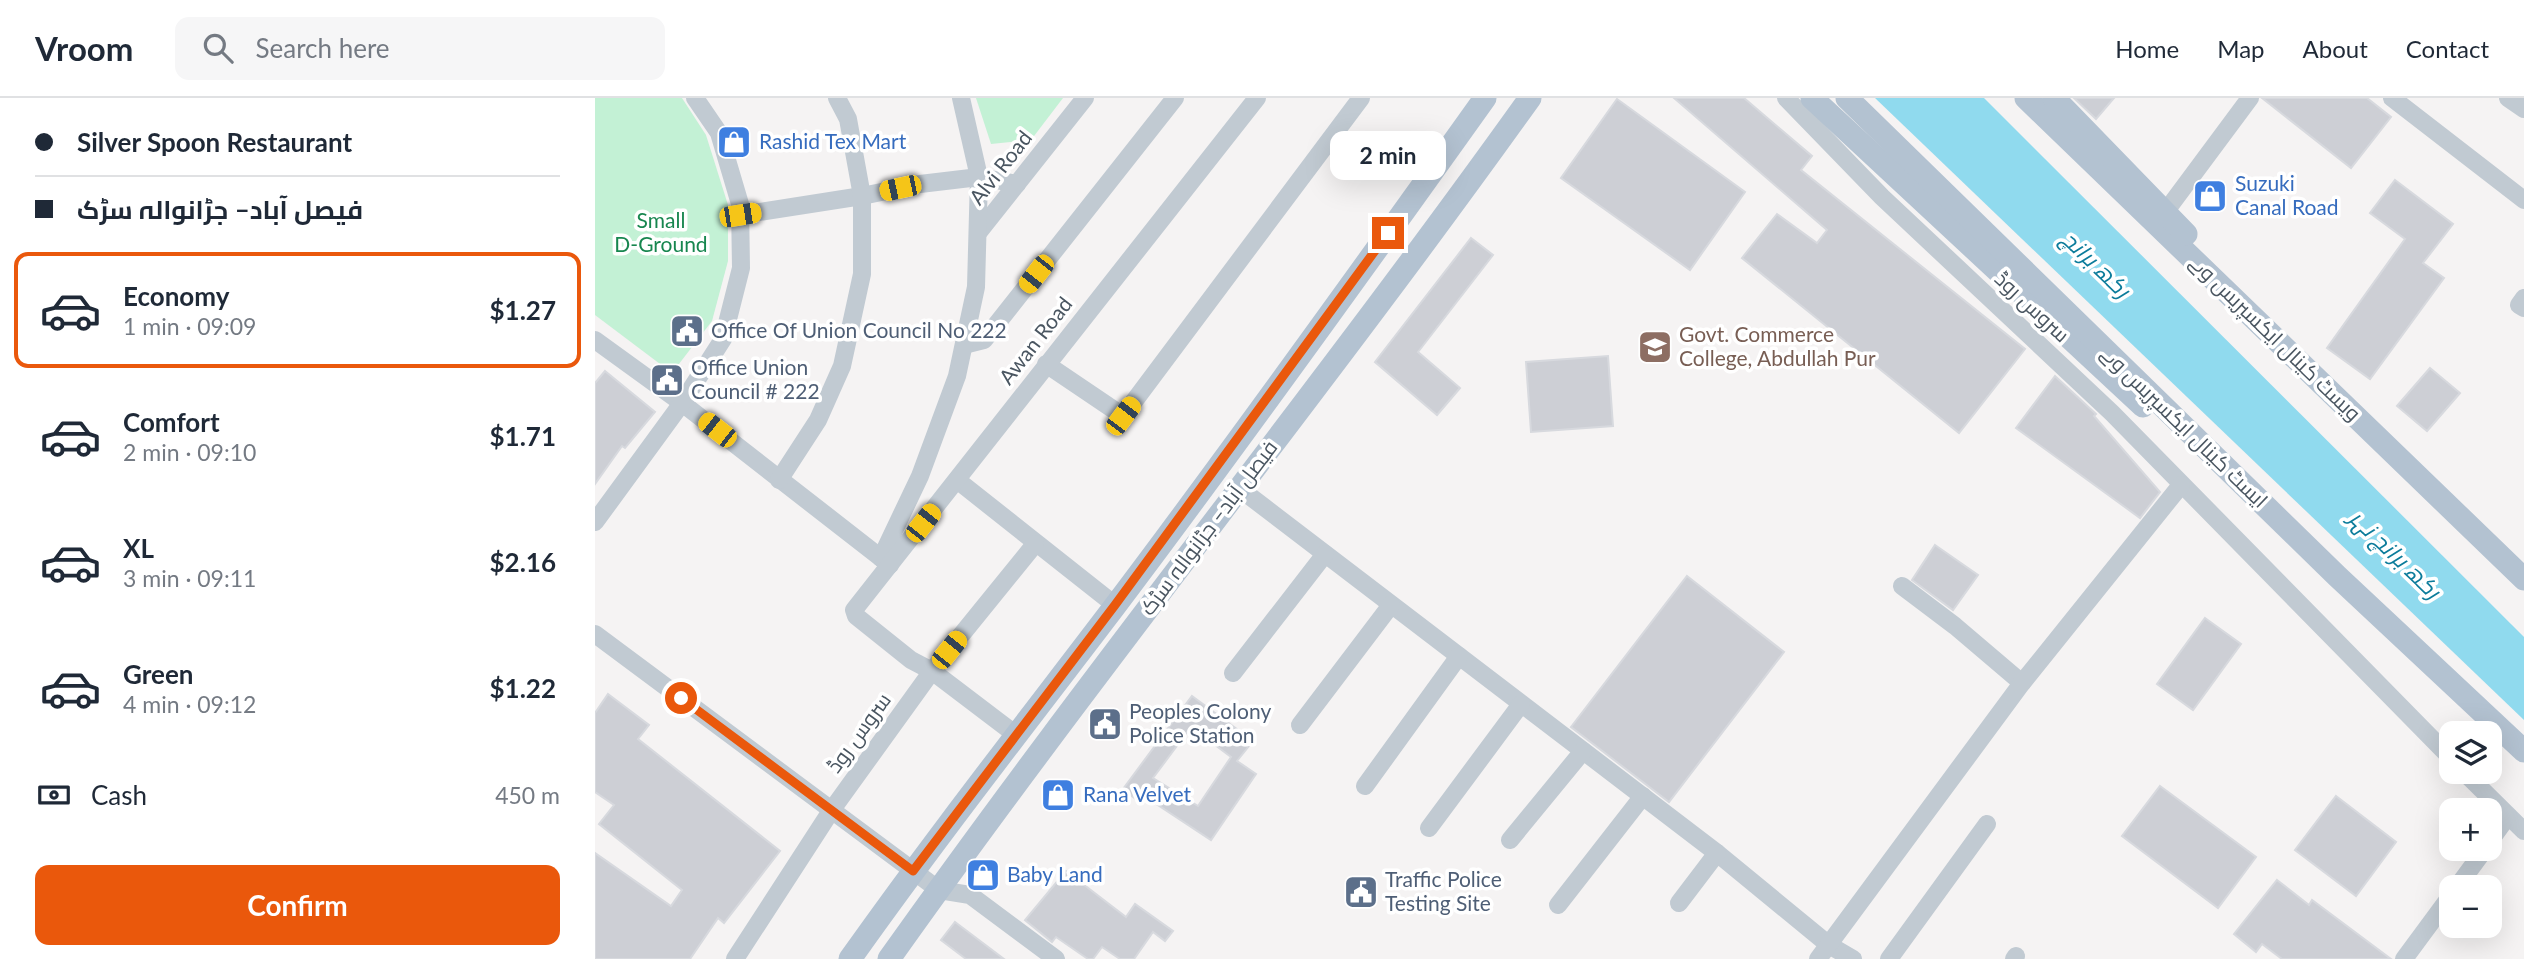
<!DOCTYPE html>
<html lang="en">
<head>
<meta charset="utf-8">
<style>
	body { margin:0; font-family:Lato,Cairo,sans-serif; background:#f6f6f7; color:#1f2937; height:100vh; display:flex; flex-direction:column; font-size:26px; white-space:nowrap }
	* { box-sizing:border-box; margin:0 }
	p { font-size:23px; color:#747a83 }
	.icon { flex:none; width:38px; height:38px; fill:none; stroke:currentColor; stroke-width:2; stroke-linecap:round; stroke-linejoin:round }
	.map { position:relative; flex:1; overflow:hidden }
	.details { display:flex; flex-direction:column; background:#fff; width:595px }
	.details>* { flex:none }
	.hud { display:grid; align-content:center; height:154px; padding:0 35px; background:#fff }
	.fabs { position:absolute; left:1844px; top:623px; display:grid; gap:14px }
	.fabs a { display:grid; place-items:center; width:63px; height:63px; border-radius:14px; background:#fff; box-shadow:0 7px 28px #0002; font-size:35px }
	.end { position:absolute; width:32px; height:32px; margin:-16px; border:9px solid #ea580c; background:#fff; box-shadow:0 0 0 4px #fff }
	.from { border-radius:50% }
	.bubble { position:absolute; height:49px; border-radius:14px; background:#fff; box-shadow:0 7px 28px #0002; font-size:23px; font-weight:700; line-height:49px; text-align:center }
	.car { position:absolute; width:21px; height:42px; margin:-21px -10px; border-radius:9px; box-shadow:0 0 5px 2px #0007; background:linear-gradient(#f5c518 24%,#345 0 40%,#f5c518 0 76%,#345 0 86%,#f5c518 0) }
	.hud b { display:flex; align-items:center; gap:24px; height:66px; font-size:26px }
	.hud b+b { border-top:2px solid #e0e1e3 }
	.hud i { width:18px; height:18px; background:#1f2937 }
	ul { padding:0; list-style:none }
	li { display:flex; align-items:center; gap:21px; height:116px; margin:0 14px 10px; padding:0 21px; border:4px solid transparent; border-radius:14px }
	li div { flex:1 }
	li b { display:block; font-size:26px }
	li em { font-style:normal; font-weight:700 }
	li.current { border-color:#ea580c }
	li>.icon { width:63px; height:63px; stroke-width:1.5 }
	.pay { display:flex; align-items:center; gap:18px; height:77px; padding:0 35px; font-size:26px }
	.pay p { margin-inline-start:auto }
	.action { display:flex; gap:14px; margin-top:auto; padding:14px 35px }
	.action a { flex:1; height:80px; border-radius:14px; background:#ea580c; color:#fff; font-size:28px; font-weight:700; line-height:80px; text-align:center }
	header { display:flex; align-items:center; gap:42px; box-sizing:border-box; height:98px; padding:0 35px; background:#fff; border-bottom:2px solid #e0e1e3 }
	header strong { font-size:33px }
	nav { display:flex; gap:38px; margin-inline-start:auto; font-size:24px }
	.search { width:490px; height:63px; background:#f6f6f7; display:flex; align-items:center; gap:18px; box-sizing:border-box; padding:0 24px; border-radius:14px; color:#747a83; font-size:26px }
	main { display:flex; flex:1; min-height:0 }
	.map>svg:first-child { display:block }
	.green { fill:#c3f1d5 }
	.water { fill:#90daee }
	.building { fill:#cdcfd5; stroke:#d7d9de; stroke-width:2; fill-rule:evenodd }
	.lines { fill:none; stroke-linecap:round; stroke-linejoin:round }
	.minor { stroke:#c1cad2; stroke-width:18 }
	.major { stroke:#b3c2d1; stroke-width:23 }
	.route { stroke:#ea580c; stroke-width:9 }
	.labels { text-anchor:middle; stroke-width:7; stroke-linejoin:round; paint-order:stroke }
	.shop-label { font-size:21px; fill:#366cbe; stroke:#fff; text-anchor:start }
	.street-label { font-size:21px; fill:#4a5661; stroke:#fff }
	.park-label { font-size:21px; fill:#17864f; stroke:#fff }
	.service-label { font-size:21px; fill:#4e5e75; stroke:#fff; text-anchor:start }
	.education-label { font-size:21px; fill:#785e54; stroke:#fff; text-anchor:start }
	.water-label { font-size:23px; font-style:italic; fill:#0c7c9b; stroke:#fff }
</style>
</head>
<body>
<header>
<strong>Vroom</strong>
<div class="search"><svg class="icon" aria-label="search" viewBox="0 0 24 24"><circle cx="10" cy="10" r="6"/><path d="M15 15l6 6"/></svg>Search here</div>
<nav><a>Home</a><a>Map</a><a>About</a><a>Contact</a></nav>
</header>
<main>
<section class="details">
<div class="hud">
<b><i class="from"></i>Silver Spoon Restaurant</b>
<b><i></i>فیصل آباد– جڑانوالہ سڑک</b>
</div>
<ul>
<li class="current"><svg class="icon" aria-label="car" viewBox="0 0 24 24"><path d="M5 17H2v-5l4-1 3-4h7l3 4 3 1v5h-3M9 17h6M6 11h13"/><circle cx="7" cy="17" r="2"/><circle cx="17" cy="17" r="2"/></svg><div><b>Economy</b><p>1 min · 09:09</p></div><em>$1.27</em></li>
<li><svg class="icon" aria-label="car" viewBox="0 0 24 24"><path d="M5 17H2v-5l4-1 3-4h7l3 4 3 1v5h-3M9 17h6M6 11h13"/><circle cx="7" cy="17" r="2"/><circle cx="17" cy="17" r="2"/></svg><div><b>Comfort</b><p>2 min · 09:10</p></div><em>$1.71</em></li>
<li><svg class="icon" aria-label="car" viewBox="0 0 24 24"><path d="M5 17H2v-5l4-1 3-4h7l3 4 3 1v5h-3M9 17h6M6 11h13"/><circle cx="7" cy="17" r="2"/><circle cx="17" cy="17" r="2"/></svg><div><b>XL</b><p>3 min · 09:11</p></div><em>$2.16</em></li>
<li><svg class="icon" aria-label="car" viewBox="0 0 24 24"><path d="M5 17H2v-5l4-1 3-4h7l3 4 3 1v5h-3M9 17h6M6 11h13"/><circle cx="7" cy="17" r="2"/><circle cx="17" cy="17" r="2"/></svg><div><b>Green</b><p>4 min · 09:12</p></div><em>$1.22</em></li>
</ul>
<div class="pay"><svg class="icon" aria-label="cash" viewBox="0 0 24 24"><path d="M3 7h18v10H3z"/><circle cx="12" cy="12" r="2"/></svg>Cash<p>450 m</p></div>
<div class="action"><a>Confirm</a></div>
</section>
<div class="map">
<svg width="1929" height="861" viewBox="0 0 1929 861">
	<rect width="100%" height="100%" fill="#f5f3f3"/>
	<g class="green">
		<path d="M 0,0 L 87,0 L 111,37 L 133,107 L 133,163 L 117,223 L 77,275 L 0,217 Z"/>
		<path d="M 381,0 L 468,0 L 436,42 L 396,46 Z"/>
	</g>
	<path class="water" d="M 1280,0 L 1389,0 L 1929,539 L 1929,622 Z"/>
	<g class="building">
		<path d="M 1079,0 L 1149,0 L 1217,58 L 1206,72 L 1430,251 L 1364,335 L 1147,160 L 1182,116 L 1222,145 L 1232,132 Z"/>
		<path d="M 1479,0 L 1519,0 L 1501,21 Z"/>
		<path d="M 1667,0 L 1772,0 L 1796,19 L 1756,70 Z"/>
		<path d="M 1022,1 L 1150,94 L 1095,172 L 966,80 Z"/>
		<path d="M 1800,82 L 1858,126 L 1828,165 L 1849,180 L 1775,281 L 1732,250 L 1810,141 L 1775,115 Z"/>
		<path d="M 876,140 L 898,157 L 823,254 L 865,290 L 842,317 L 780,264 Z"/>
		<path d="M 1013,258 L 1018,328 L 936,334 L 931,264 Z"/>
		<path d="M 1835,270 L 1865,295 L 1832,333 L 1802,308 Z"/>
		<path d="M 10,273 L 60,314 L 30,350 L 27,348 L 0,386 L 0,285 Z"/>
		<path d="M 1460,278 L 1501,316 L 1499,318 L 1565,394 L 1545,420 L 1421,330 Z"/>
		<path d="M 1340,447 L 1383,477 L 1358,512 L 1317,482 Z"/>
		<path d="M 1092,478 L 1189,554 L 1074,704 L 976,629 Z"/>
		<path d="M 1610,520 L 1646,546 L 1598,612 L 1562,586 Z"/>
		<path d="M 13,596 L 54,627 L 43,641 L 185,753 L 129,825 L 123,820 L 95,861 L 0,861 L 0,755 L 76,808 L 87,792 L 4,726 L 19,707 L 0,694 L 0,615 Z"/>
		<path d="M 597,598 L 658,643 L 642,663 L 661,676 L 616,742 L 546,696 L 542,702 L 528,691 ZM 596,629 L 636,659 L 603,708 L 558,680 Z"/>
		<path d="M 1565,688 L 1661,759 L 1623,810 L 1527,738 Z"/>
		<path d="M 1741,698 L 1801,744 L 1761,798 L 1700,752 Z"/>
		<path d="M 471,773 L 531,819 L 540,806 L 578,833 L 570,843 L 558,834 L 539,861 L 525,861 L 507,849 L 498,861 L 493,861 L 461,839 L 457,844 L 430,822 Z"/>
		<path d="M 1682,782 L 1714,807 L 1717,802 L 1796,861 L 1687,861 L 1667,846 L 1661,854 L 1639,836 Z"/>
		<path d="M 360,824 L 409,861 L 371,861 L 346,842 Z"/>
	</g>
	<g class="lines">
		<g class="minor">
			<path d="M 1191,0 L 1287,99 L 1517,315 L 1857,661"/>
			<path d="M 1797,0 L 1929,102"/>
			<path d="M 1913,0 L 1929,11"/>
			<path d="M 1571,113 L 1655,0"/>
			<path d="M 145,117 L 267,98 L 325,86 L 384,79 L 422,86"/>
			<path d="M 383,135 L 490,0"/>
			<path d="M 1929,200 L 1924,207 L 1929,210"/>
			<path d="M 0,242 L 87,305 L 295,467"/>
			<path d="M 369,247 L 389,242 L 580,0"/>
			<path d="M 451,266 L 528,318 L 766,0"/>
			<path d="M 184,382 L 223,322 L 247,268 L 267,176 L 267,98 L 253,21 L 242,0"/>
			<path d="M 362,382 L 520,507"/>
			<path d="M 644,390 L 1122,755 L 1234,847 L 1258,861"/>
			<path d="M 0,424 L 87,305 L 128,241 L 146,170 L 145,106 L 124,35 L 100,0"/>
			<path d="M 286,460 L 325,378 L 362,278 L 381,189 L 384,79 L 366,0"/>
			<path d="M 1307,488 L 1360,528 L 1427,585"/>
			<path d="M 0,536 L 344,792 L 375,797 L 461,861"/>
			<path d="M 638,575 L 730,456"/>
			<path d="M 705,627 L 796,507"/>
			<path d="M 420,636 L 337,573 L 316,562 L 261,518 L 259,512 L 662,0"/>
			<path d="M 1869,674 L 1929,733"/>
			<path d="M 770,688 L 864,558"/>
			<path d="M 834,730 L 926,606"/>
			<path d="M 915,742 L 988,653"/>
			<path d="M 1895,743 L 1913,718"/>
			<path d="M 1862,789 L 1890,751"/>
			<path d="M 1084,805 L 1122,755"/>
			<path d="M 963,807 L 1048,698"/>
			<path d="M 140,861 L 236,713 L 337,573 L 440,446"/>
			<path d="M 1223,861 L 1427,585 L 1586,387"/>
			<path d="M 1294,861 L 1392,726"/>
			<path d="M 1419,861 L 1421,858"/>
			<path d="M 1809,861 L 1857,796"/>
		</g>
		<g class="major">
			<path d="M 1217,0 L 1548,308"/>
			<path d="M 1252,0 L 1742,478 L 1929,653"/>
			<path d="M 1431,0 L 1929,481"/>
			<path d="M 1459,0 L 1591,136"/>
			<path d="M 255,861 C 340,741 431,625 520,508 C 646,341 768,171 890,0"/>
			<path d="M 294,861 C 501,569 727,291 935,0"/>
		</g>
	</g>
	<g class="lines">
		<path class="route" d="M 86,600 L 318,773 L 520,507 L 793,135"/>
	</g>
	<defs>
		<g id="shop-square" transform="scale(1.75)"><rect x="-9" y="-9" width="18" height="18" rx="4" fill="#3f7fe0" stroke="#fff"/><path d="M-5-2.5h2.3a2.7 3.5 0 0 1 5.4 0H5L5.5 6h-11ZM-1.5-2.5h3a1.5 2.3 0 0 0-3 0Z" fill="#fff"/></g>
		<g id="civic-square" transform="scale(1.75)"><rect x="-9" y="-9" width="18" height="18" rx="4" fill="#5c6f8a" stroke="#fff"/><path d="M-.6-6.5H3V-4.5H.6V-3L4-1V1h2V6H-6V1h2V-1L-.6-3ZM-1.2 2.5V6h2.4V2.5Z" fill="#fff"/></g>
		<g id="university-square" transform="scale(1.75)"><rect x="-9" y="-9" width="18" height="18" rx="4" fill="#8d6e63" stroke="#fff"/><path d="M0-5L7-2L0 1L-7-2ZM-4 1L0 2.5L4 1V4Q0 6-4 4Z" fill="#fff"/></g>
	</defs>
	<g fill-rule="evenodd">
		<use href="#shop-square" x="139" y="44"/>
		<use href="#shop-square" x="1615" y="98"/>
		<use href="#civic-square" x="92" y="233"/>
		<use href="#university-square" x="1060" y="249"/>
		<use href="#civic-square" x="72" y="282"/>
		<use href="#civic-square" x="510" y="626"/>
		<use href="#shop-square" x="463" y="697"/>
		<use href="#shop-square" x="388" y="777"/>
		<use href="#civic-square" x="766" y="794"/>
	</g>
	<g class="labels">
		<g class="shop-label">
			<text x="164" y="51">Rashid Tex Mart</text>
			<text x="1640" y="93">Suzuki<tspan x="1640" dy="24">Canal Road</tspan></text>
			<text x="488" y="704">Rana Velvet</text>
			<text x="412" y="784">Baby Land</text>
		</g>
		<g class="street-label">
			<text transform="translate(406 70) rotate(-52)" y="7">Alvi Road</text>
			<text transform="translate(1437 209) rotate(43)" y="7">سروس روڈ</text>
			<text transform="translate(1680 240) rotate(44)" y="7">ویسٹ کینال ایکسپریس وے</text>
			<text transform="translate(441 243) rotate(-52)" y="7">Awan Road</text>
			<text transform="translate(1589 329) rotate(44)" y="7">ایسٹ کینال ایکسپریس وے</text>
			<text transform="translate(614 430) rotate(-53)" y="7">فیصل آباد– جڑانوالہ سڑک</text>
			<text transform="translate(264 635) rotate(-54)" y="7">سروس روڈ</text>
		</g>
		<g class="park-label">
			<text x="66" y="130">Small<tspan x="66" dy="24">D-Ground</tspan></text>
		</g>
		<g class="service-label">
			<text x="116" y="240">Office Of Union Council No 222</text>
			<text x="96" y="277">Office Union<tspan x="96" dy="24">Council # 222</tspan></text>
			<text x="534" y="621">Peoples Colony<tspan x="534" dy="24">Police Station</tspan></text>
			<text x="790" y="789">Traffic Police<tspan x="790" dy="24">Testing Site</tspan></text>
		</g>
		<g class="education-label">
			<text x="1084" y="244">Govt. Commerce<tspan x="1084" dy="24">College, Abdullah Pur</tspan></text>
		</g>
		<g class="water-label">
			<text transform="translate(1501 166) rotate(44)" y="8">رکھ برانچ</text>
			<text transform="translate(1800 456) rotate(44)" y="8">رکھ برانچ نہر</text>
		</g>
	</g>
</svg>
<div class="fabs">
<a><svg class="icon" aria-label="layers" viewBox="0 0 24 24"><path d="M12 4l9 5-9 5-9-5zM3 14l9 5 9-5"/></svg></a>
<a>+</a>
<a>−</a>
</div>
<i class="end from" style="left:86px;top:600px"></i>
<i class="end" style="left:793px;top:135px"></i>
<div class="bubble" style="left:735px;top:33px;width:116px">2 min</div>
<i class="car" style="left:305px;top:90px;rotate:258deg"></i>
<i class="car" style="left:145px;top:117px;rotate:81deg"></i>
<i class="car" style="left:441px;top:176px;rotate:218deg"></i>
<i class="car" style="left:528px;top:318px;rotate:37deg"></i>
<i class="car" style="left:122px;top:332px;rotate:308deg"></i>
<i class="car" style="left:328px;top:425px;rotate:38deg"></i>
<i class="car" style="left:354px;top:552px;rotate:39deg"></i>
</div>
</main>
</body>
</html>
